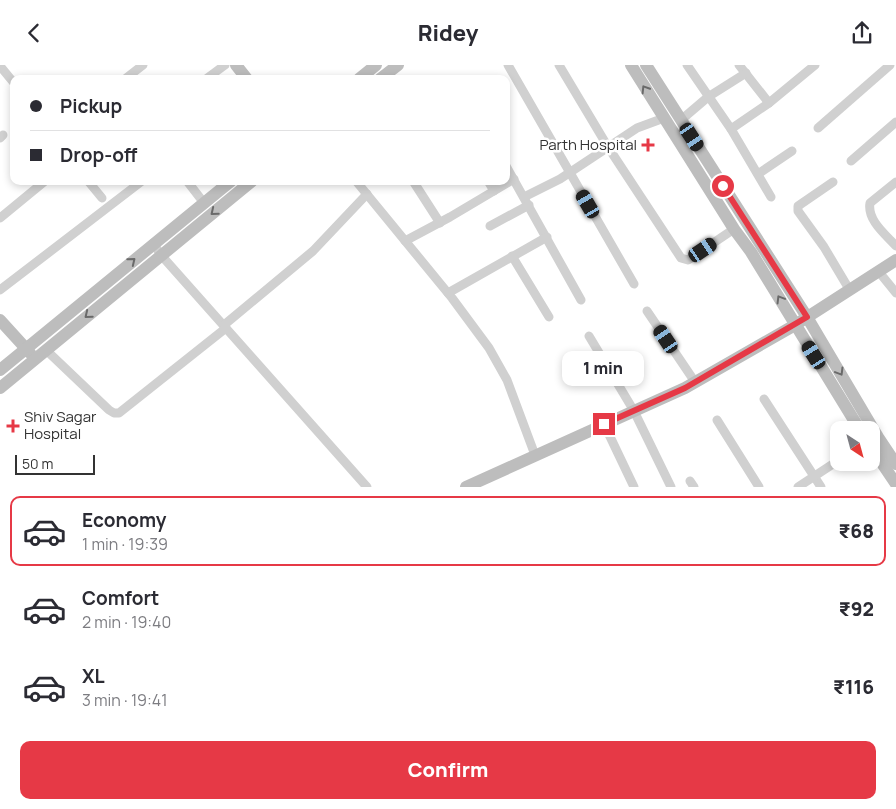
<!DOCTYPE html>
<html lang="en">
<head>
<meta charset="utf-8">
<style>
	body { margin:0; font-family:Manrope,sans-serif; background:#f7f7f7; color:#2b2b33; height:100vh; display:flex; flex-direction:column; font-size:19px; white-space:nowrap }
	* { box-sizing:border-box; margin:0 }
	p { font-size:16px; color:#7c7c81 }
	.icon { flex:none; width:28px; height:28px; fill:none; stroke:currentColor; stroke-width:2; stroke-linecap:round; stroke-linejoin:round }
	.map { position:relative; height:422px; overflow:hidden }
	.side { display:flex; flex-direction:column; background:#fff; flex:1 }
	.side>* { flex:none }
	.hud { position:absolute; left:10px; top:10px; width:500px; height:110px; border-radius:10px; box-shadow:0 2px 8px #0003; display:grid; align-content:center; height:110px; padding:0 20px; background:#fff }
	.needle { width:32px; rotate:144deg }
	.tools { position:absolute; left:830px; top:356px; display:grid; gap:10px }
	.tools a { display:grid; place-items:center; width:50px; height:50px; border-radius:10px; background:#fff; box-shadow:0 2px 8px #0003; font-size:25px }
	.scale { position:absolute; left:15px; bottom:12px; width:80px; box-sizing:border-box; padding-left:5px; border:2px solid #333; border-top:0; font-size:14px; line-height:18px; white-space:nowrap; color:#333; -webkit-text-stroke:4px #fff; paint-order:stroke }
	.end { position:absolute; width:22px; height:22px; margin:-11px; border:6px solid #e63946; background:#fff; box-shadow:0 0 0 2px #fff }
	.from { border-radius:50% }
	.bubble { position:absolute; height:35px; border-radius:10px; background:#fff; box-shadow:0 2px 8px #0003; font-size:16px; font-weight:800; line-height:35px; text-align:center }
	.car { position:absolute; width:15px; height:30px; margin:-15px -8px; border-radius:6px; box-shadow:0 0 4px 1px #0007; background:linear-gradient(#222 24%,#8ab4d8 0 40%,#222 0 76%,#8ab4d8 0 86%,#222 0) }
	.hud b { display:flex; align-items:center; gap:18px; height:48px; font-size:19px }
	.hud b+b { border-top:1px solid #e1e1e2 }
	.hud i { width:12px; height:12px; background:#2b2b33 }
	ul { padding:9px 0 0; list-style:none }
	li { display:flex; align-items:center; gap:15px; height:70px; margin:0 10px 8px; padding:0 10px; border:2px solid transparent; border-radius:10px }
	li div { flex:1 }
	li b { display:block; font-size:19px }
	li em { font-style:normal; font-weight:800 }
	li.on { border-color:#e63946 }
	li>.icon { width:45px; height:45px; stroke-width:1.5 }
	.button { display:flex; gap:10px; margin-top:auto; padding:10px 20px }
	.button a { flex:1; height:58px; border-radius:10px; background:#e63946; color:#fff; font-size:20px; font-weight:800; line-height:58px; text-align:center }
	header { display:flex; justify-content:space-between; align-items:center; height:65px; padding:0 20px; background:#fff; font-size:22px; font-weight:800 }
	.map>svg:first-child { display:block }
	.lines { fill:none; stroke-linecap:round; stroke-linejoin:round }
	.street { stroke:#d0d0d0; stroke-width:9 }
	.secondary { stroke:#bdbdbd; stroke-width:12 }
	.oneway { stroke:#6a6a6a }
	.route { stroke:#e63946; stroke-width:6 }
	.poi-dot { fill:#e63946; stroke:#fff; stroke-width:2 }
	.labels { text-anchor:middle; stroke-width:5; stroke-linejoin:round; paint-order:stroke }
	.poi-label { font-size:15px; fill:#333; stroke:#fff; text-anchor:end }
</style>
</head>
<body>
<header><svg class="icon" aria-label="back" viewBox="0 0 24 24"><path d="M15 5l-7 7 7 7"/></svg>Ridey<svg class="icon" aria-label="share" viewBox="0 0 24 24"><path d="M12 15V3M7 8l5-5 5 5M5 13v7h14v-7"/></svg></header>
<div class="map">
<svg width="896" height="422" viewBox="0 0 896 422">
	<rect width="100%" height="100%" fill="#fff"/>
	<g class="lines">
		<g class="street">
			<path d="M 508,0 L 634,219"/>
			<path d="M 559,0 L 608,82 L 681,193 L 688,195 L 734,164"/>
			<path d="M 687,0 L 731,64 L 771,132"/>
			<path d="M 739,0 L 769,38"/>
			<path d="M 0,1 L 14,18"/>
			<path d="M 125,14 L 143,0"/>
			<path d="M 206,14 L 225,0"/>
			<path d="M 681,55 L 708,32 L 746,8"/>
			<path d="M 818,63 L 890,0"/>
			<path d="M 731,64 L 769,38 L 815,0"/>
			<path d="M 0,73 L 3,70"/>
			<path d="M 851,96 L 896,57"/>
			<path d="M 506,101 L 581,235"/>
			<path d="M 758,109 L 792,86"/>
			<path d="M 88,116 L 102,133"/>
			<path d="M 187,116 L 204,138"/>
			<path d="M 356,116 L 452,233 L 489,283 L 507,315 L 535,390"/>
			<path d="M 413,116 L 440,158"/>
			<path d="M 488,116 L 494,126"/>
			<path d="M 833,117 L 798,141 L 798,146 L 824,182 L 849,224"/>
			<path d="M 896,117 L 870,138 C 867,155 885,169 896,181"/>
			<path d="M 524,132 L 560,114 L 637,63 L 664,53"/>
			<path d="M 0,153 L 45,116"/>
			<path d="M 490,161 L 529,140"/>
			<path d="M 405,176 L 450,152 L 514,114"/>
			<path d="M 153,178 L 161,190 L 367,422"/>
			<path d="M 512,191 L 549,252"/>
			<path d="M 879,207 L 896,228"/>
			<path d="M 0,225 L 142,116"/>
			<path d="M 448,228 L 547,172"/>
			<path d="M 647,246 L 695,317"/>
			<path d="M 224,260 L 313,186 L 367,129"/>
			<path d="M 589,271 L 634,346 L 671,422"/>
			<path d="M 46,285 L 109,345 L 114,348 L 119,348 L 226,263"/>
			<path d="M 764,334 L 821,422"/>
			<path d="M 717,355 L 759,422"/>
			<path d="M 604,359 L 634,422"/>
			<path d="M 690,416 L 694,422"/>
			<path d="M 798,422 L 839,395"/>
		</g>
		<g class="secondary">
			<path d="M 236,0 L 247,14"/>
			<path d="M 631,0 L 734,164 L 751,187 L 860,365"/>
			<path d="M 646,0 L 807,252 L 878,372 L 896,399"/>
			<path d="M 359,14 L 376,0"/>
			<path d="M 380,14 L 398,0"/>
			<path d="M 0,255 L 30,288"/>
			<path d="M 0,305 L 231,116"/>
			<path d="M 0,323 L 252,116"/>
			<path d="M 871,382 L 896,419"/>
			<path d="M 466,422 L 685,323 L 795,260 L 896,195"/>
		</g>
	</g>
	<defs><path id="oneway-chevron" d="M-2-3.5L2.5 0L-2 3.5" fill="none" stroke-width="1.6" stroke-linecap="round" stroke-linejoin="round" transform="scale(1.25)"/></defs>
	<g class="oneway">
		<use href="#oneway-chevron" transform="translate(645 24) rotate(-122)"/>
		<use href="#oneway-chevron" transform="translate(214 147) rotate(141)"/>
		<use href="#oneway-chevron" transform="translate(132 196) rotate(-39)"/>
		<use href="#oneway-chevron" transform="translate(780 234) rotate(-121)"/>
		<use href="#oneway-chevron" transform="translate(88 250) rotate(141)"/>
		<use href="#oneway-chevron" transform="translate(840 307) rotate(59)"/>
	</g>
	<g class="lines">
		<path class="route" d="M 604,359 L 685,323 L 807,252 L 723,121"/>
	</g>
	<g class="poi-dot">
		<path d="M645.5 72.5h5v5h5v5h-5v5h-5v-5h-5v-5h5z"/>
		<path d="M10.5 353.5h5v5h5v5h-5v5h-5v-5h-5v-5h5z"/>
	</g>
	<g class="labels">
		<g class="poi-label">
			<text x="637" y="85">Parth Hospital</text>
			<text x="24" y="357" text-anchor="start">Shiv Sagar<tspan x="24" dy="17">Hospital</tspan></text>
		</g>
	</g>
</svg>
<div class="tools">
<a><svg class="needle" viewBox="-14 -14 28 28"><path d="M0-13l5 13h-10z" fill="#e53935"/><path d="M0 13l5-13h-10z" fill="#7c7c81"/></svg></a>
</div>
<div class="scale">50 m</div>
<i class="end from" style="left:723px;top:121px"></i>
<i class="end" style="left:604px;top:359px"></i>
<div class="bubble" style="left:562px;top:286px;width:82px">1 min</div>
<i class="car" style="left:692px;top:72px;rotate:147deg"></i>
<i class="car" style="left:588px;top:139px;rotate:330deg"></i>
<i class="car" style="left:703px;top:185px;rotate:56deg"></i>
<i class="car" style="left:666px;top:274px;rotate:326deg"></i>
<i class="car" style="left:814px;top:290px;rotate:328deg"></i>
<div class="hud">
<b><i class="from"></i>Pickup</b>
<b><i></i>Drop-off</b>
</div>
</div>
<section class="side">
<ul>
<li class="on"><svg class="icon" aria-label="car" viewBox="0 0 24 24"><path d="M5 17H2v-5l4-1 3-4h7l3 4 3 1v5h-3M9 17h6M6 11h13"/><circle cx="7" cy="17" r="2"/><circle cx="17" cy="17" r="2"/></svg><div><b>Economy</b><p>1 min · 19:39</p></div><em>₹68</em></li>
<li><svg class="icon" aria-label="car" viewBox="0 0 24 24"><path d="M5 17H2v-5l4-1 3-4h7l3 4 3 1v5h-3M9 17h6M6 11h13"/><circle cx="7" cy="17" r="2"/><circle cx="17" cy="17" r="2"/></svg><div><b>Comfort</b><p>2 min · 19:40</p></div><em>₹92</em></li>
<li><svg class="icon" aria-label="car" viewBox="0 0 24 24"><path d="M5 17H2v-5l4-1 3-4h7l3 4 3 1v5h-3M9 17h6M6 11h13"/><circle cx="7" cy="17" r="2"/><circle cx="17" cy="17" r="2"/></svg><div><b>XL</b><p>3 min · 19:41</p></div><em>₹116</em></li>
</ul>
<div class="button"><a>Confirm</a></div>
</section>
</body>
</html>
